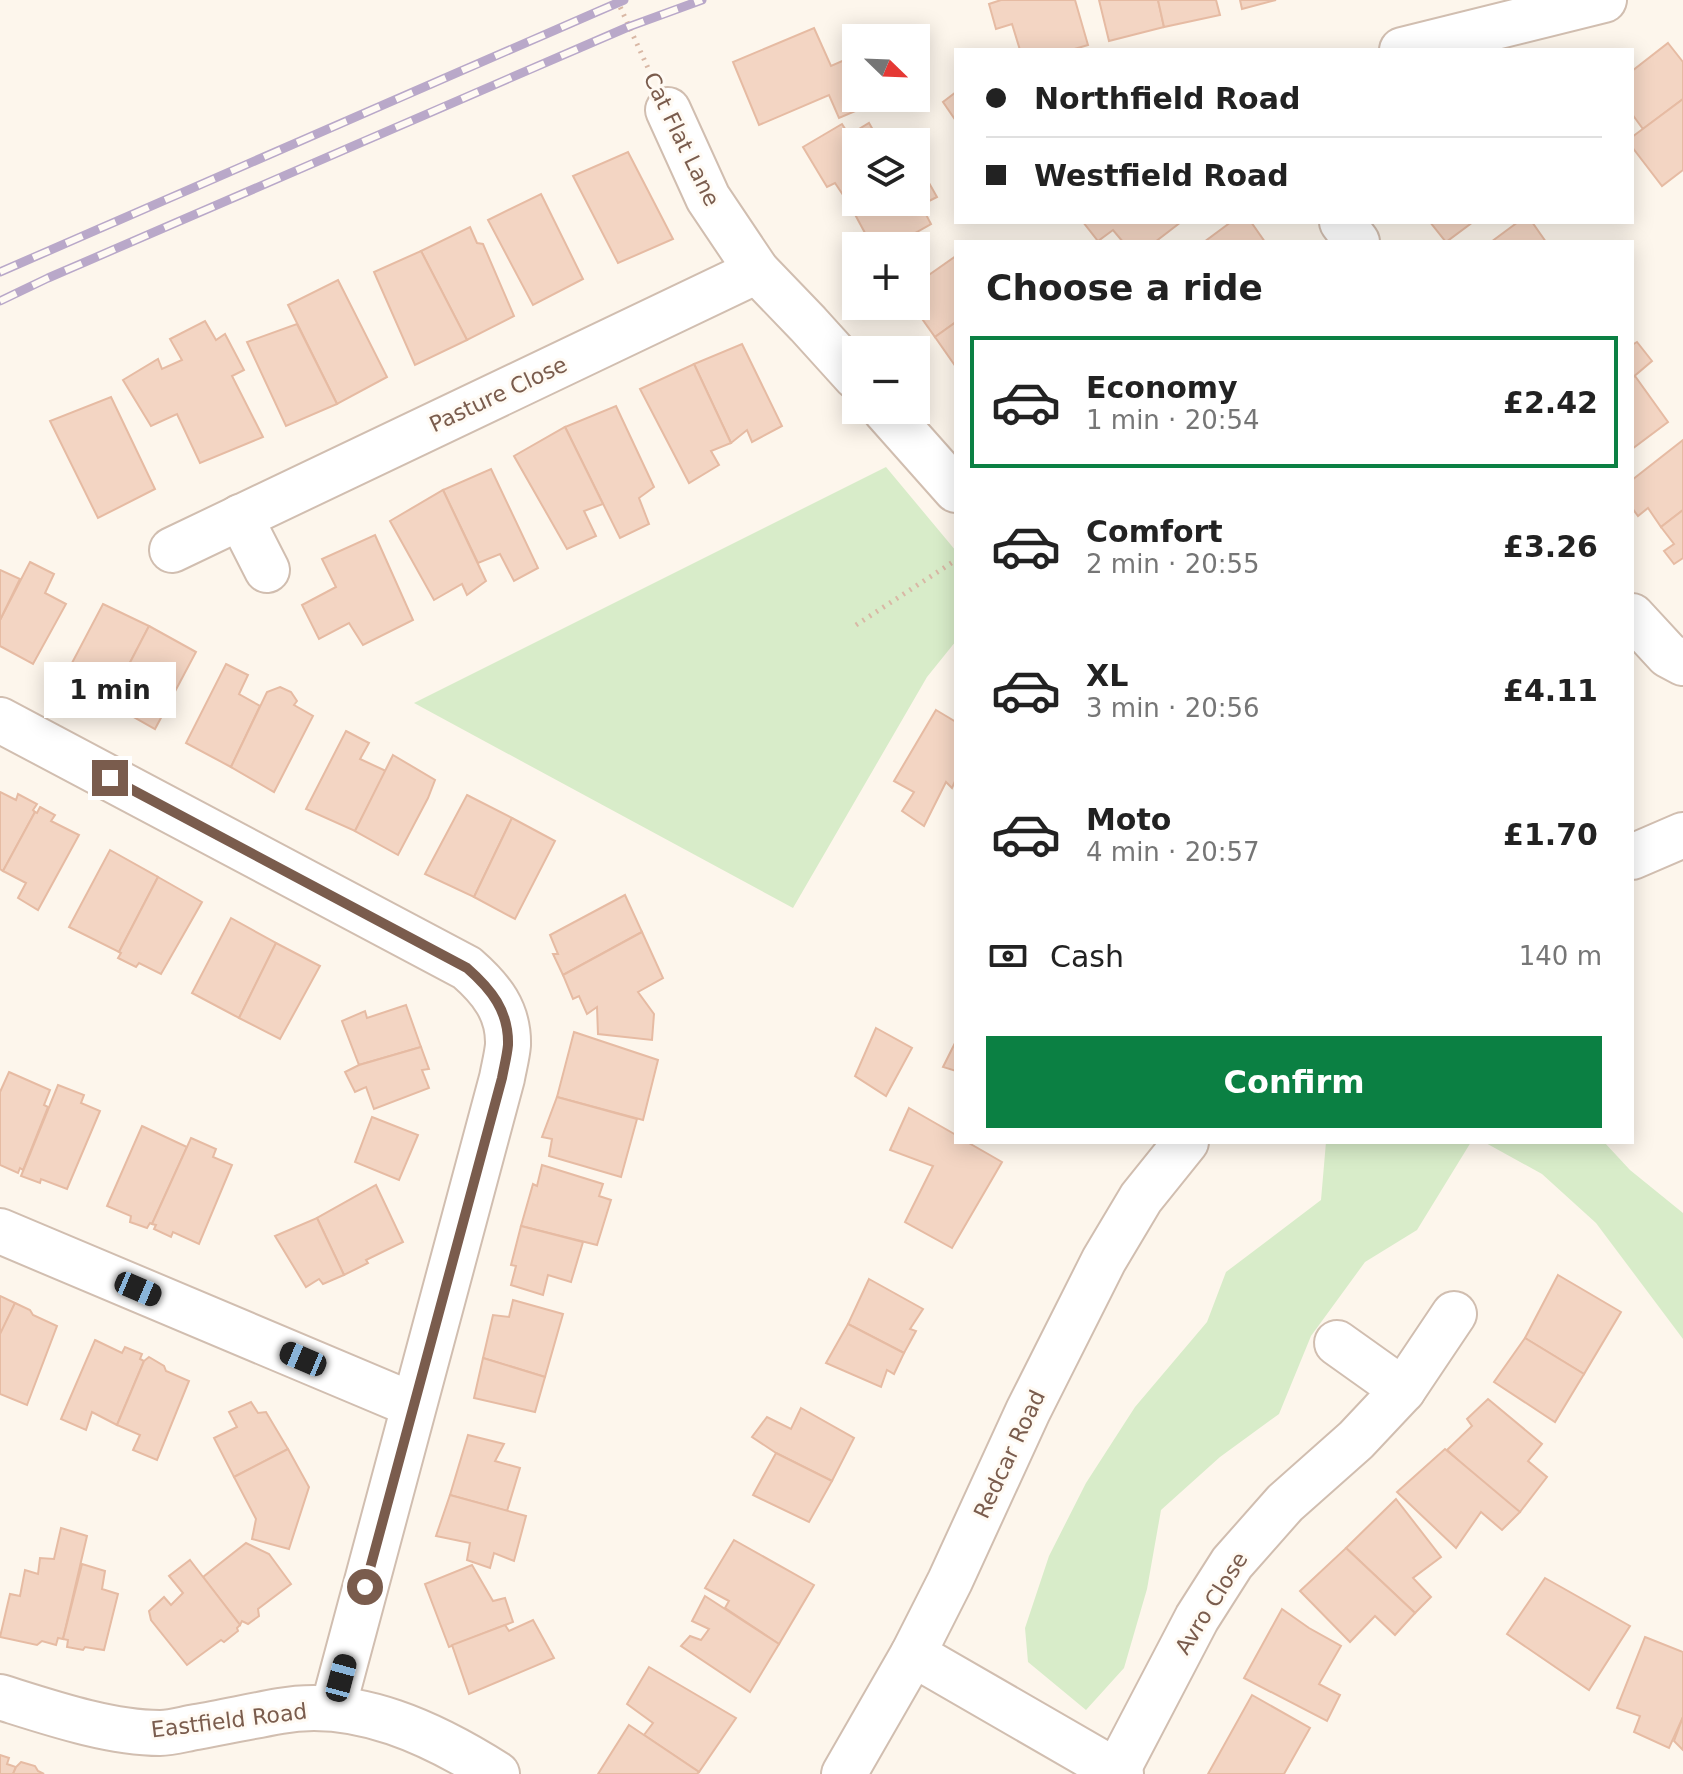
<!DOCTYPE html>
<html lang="en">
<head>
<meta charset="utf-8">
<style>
	body { margin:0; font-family:"DejaVu Sans",sans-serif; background:#f2f2f2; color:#222; height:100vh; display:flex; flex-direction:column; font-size:30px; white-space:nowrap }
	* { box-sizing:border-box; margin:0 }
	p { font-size:26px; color:#767676 }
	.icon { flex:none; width:44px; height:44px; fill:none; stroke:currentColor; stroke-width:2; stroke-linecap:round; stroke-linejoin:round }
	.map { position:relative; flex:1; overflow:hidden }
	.side { position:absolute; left:954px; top:240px; width:680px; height:904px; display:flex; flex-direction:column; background:#fff; border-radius:0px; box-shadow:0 4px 20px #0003 }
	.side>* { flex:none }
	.guide { position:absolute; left:954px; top:48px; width:680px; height:176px; border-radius:0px; box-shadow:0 4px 20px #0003; display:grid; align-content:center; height:176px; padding:0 32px; background:#fff }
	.needle { width:52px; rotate:113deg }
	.fabs { position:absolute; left:842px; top:24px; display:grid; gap:16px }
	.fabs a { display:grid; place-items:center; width:88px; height:88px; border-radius:0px; background:#fff; box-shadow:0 4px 20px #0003; font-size:40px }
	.end { position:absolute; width:36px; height:36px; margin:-18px; border:10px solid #7a5c4d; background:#fff; box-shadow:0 0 0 4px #fff }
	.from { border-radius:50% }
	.bubble { position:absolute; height:56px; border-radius:0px; background:#fff; box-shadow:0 4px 20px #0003; font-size:26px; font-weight:800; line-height:56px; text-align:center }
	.car { position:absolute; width:24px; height:48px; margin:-24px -12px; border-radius:10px; box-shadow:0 0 6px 2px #0007; background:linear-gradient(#222 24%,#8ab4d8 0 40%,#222 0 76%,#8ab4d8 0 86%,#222 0) }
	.guide b { display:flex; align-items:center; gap:28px; height:76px; font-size:30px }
	.guide b+b { border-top:2px solid #e0e0e0 }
	.guide i { width:20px; height:20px; background:#222 }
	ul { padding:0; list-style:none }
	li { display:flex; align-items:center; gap:24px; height:132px; margin:0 16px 12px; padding:0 16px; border:4px solid transparent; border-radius:0px }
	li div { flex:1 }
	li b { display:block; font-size:30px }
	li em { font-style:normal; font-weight:800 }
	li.on { border-color:#0b8043 }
	li>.icon { width:72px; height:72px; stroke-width:1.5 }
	h2 { padding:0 32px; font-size:36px; line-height:96px }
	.pay { display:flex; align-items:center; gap:20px; height:88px; padding:0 32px; font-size:30px }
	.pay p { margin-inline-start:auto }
	.primary-button { display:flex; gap:16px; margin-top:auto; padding:16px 32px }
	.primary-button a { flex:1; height:92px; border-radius:0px; background:#0b8043; color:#fff; font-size:32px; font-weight:800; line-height:92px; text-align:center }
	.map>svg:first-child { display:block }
	.green { fill:#d8ecc9 }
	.building { fill:#f3d5c3; stroke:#e6bba3; stroke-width:2 }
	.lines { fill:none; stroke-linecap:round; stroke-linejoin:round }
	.minor-casing { stroke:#d1beb0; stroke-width:48 }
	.path { stroke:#d9b8a5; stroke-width:5; stroke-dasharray:2 6; stroke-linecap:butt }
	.minor { stroke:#fff; stroke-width:44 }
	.rail-casing { stroke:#b9a8c9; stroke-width:9 }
	.rail { stroke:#fffaf3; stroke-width:6; stroke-dasharray:18; stroke-linecap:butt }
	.route { stroke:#7a5c4d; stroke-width:10 }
	.labels { text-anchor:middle; stroke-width:6; stroke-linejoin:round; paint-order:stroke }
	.street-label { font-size:22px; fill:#7a5c4d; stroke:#fffaf3 }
</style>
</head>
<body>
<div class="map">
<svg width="1683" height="1774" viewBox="0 0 1683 1774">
	<rect width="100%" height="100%" fill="#fdf6ec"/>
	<g class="green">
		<path d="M 886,467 L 956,551 L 956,641 L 927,677 L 793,908 L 414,703 Z"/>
		<path d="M 1326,1142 L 1471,1142 L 1417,1230 L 1365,1262 L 1311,1336 L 1279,1414 L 1220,1457 L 1161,1510 L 1147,1589 L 1124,1668 L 1086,1710 L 1028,1662 L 1025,1628 L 1049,1556 L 1086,1483 L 1135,1407 L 1207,1322 L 1226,1272 L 1321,1200 Z"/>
		<path d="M 1484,1142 L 1604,1142 L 1630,1170 L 1683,1213 L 1683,1339 L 1596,1223 L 1542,1174 Z"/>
	</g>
	<g class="building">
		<path d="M 1001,0 L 1075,0 L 1088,45 L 1071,50 L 1020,50 L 1012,24 L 996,29 L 989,4 Z"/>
		<path d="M 1099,0 L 1158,0 L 1164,27 L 1109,41 Z"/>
		<path d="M 1158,0 L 1216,0 L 1220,15 L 1164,27 Z"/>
		<path d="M 1240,0 L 1276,0 L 1242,9 Z"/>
		<path d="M 814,28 L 831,66 L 856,55 L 856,98 L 886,98 L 839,118 L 829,95 L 759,125 L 733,62 Z"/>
		<path d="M 1668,43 L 1683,62 L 1683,99 L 1643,129 L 1632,114 L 1632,71 Z"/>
		<path d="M 956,92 L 956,121 L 943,102 Z"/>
		<path d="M 1683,99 L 1683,170 L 1662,186 L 1632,147 L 1632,137 Z"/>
		<path d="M 869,123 L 880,142 L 856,142 L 856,202 L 859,202 L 851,207 L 835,183 L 827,187 L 803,147 L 842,124 L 849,135 Z"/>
		<path d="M 628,152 L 673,239 L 618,263 L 573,176 Z"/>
		<path d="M 920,167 L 937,197 L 921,205 L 931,224 L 892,246 L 872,246 L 851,207 L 859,202 L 916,202 L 916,170 Z"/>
		<path d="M 541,194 L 583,279 L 533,305 L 488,220 Z"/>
		<path d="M 1083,222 L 1181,222 L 1155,242 L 1123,242 L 1113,230 L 1098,241 Z"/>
		<path d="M 1231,222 L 1251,222 L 1265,242 L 1204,242 Z"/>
		<path d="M 1430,222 L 1473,222 L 1446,242 Z"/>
		<path d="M 1518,222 L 1532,222 L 1546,242 L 1491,242 Z"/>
		<path d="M 470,227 L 477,243 L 483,244 L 514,316 L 467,340 L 421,251 Z"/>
		<path d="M 421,251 L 467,340 L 415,365 L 374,272 Z"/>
		<path d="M 956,256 L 956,322 L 935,337 L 913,306 L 916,306 L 916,284 Z"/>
		<path d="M 338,280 L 387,377 L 337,404 L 288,305 Z"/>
		<path d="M 205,321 L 216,340 L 225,334 L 244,370 L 232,376 L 263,437 L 200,463 L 177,414 L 151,426 L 123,380 L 158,359 L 162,369 L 182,360 L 170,339 Z"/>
		<path d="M 956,322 L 956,367 L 935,337 Z"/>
		<path d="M 297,324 L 337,404 L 286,426 L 247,342 Z"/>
		<path d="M 1637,342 L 1652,361 L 1632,378 L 1632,345 Z"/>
		<path d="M 742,344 L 782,426 L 752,442 L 747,430 L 731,443 L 694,364 Z"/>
		<path d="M 694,364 L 731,443 L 711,451 L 719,465 L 689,483 L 640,389 Z"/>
		<path d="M 1635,376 L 1668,422 L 1632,449 L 1632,378 Z"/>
		<path d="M 111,397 L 155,489 L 98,518 L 50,421 Z"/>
		<path d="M 616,406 L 654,487 L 639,498 L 649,524 L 620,538 L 565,427 Z"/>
		<path d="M 565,427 L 603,504 L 584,511 L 596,536 L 567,549 L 514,456 Z"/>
		<path d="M 1683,440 L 1683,510 L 1661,527 L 1648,508 L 1638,516 L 1632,508 L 1632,480 Z"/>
		<path d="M 491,469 L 538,568 L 514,581 L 500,554 L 478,563 L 443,490 Z"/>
		<path d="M 443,490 L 486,581 L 467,595 L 462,584 L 434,600 L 390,521 Z"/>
		<path d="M 1683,510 L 1683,558 L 1674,564 L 1664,551 L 1674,544 L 1661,527 Z"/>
		<path d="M 375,535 L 413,620 L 363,645 L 349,623 L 319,639 L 302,605 L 336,587 L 322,559 Z"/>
		<path d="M 30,562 L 54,574 L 45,593 L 66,604 L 33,664 L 0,646 L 0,620 Z"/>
		<path d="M 0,570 L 20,579 L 0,620 Z"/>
		<path d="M 103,604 L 149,626 L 109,703 L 63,680 Z"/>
		<path d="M 149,626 L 196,652 L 155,729 L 109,703 Z"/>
		<path d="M 226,664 L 248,675 L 239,694 L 260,706 L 231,767 L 186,743 Z"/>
		<path d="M 280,687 L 291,692 L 297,701 L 294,705 L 313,716 L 274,792 L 231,767 L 267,692 Z"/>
		<path d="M 936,710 L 956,722 L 956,779 L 952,788 L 946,782 L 924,826 L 902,811 L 914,792 L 894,781 Z"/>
		<path d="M 346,731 L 369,743 L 360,759 L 386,771 L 355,831 L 306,809 Z"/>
		<path d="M 393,755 L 435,780 L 428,798 L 398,855 L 355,831 Z"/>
		<path d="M 0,792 L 16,800 L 18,794 L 37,804 L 33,810 L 35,812 L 3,871 L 0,869 Z"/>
		<path d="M 467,795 L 512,818 L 474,897 L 425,874 Z"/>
		<path d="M 40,807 L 55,815 L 51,821 L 79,835 L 38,910 L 18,898 L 26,883 L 3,871 L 35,812 L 37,813 Z"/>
		<path d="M 512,818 L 555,841 L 515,919 L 474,897 Z"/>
		<path d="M 110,850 L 158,877 L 119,952 L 69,927 Z"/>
		<path d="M 158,877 L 202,902 L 161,974 L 139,963 L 136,967 L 118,958 L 121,953 L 119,952 Z"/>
		<path d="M 625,895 L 642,932 L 563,975 L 553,954 L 558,954 L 550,935 Z"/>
		<path d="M 231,918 L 276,943 L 239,1018 L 192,993 Z"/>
		<path d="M 642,932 L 663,978 L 638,992 L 654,1014 L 652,1040 L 598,1034 L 597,1007 L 587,1014 L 579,996 L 573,999 L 563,975 Z"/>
		<path d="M 276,943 L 320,966 L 280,1039 L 239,1018 Z"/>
		<path d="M 406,1005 L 421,1047 L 359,1065 L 342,1021 L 365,1011 L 367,1018 Z"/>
		<path d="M 876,1028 L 912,1048 L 886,1096 L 855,1076 Z"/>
		<path d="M 574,1032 L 658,1060 L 643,1120 L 557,1097 Z"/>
		<path d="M 956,1041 L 956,1071 L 943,1067 Z"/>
		<path d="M 421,1047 L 429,1069 L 422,1070 L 429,1088 L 374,1109 L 366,1087 L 355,1092 L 345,1072 L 359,1065 Z"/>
		<path d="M 9,1072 L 50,1090 L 44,1105 L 48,1107 L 23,1170 L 20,1168 L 18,1173 L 0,1165 L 0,1092 Z"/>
		<path d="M 58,1085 L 84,1095 L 81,1103 L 100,1111 L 67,1189 L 41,1179 L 40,1183 L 21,1176 Z"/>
		<path d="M 557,1097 L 637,1119 L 621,1177 L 549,1156 L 552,1139 L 542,1137 Z"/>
		<path d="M 909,1108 L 956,1135 L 956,1142 L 967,1142 L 1002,1162 L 952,1248 L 905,1222 L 933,1166 L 890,1150 Z"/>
		<path d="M 372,1117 L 418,1135 L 399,1180 L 355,1162 Z"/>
		<path d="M 142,1126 L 187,1147 L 152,1224 L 150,1223 L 147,1228 L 130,1222 L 131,1216 L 107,1206 Z"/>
		<path d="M 191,1138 L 216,1149 L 213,1157 L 232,1165 L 199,1244 L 173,1232 L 171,1237 L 154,1229 L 156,1225 L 152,1224 Z"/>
		<path d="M 542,1165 L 603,1184 L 599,1196 L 611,1200 L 597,1245 L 521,1226 L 533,1184 L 537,1186 Z"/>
		<path d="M 376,1185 L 403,1242 L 366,1260 L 368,1263 L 344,1275 L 317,1218 Z"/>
		<path d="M 317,1218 L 344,1275 L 323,1284 L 319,1279 L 306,1287 L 275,1236 Z"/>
		<path d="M 521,1226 L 583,1242 L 571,1282 L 548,1275 L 543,1295 L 511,1285 L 516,1266 L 511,1265 Z"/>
		<path d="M 1558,1275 L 1621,1312 L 1584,1374 L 1525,1338 Z"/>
		<path d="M 869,1279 L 923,1309 L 910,1329 L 916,1331 L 904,1353 L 848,1324 Z"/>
		<path d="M 0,1296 L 15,1303 L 0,1335 Z"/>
		<path d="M 513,1300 L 563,1314 L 545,1377 L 483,1358 L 493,1315 L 509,1317 Z"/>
		<path d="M 15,1303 L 30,1310 L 33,1315 L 57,1326 L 27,1405 L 0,1394 L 0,1334 Z"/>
		<path d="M 848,1324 L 904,1353 L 894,1374 L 887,1370 L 881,1387 L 826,1363 Z"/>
		<path d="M 1525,1338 L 1584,1374 L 1555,1422 L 1494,1382 Z"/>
		<path d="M 95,1340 L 122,1353 L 125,1347 L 142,1354 L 140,1359 L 144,1361 L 117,1425 L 92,1412 L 86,1430 L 61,1419 Z"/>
		<path d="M 149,1357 L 164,1366 L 166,1371 L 189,1381 L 157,1460 L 133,1450 L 140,1435 L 117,1425 L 144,1361 Z"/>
		<path d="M 483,1358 L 545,1377 L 535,1412 L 474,1398 Z"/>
		<path d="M 1488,1399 L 1542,1444 L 1528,1461 L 1547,1477 L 1520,1512 L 1496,1495 L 1447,1450 L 1472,1426 L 1467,1419 Z"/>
		<path d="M 251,1402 L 258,1413 L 266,1412 L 288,1449 L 234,1477 L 214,1438 L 237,1427 L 229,1412 Z"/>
		<path d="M 801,1408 L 854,1438 L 832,1481 L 776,1453 L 752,1437 L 767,1417 L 791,1429 Z"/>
		<path d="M 468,1435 L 504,1444 L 495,1461 L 520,1468 L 507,1511 L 450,1495 Z"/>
		<path d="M 288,1449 L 309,1487 L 289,1549 L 252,1539 L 256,1519 L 234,1477 Z"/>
		<path d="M 1445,1449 L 1520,1512 L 1502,1530 L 1481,1512 L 1456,1548 L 1397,1492 Z"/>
		<path d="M 776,1453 L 832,1481 L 809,1522 L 753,1495 Z"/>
		<path d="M 450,1495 L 526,1516 L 514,1561 L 494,1553 L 490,1568 L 467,1560 L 470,1543 L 436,1536 Z"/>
		<path d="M 1396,1499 L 1441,1557 L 1413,1578 L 1431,1597 L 1415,1613 L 1346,1548 Z"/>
		<path d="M 61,1528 L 87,1536 L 63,1639 L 58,1638 L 56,1645 L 42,1641 L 37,1645 L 0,1637 L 10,1594 L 20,1596 L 25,1570 L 38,1574 L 40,1558 L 54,1559 Z"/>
		<path d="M 734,1540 L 814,1585 L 779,1644 L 725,1608 L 729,1601 L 705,1588 Z"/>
		<path d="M 246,1543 L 269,1554 L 291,1584 L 258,1609 L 259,1616 L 248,1624 L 242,1621 L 240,1625 L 203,1577 Z"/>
		<path d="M 1346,1548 L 1415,1613 L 1395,1635 L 1375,1616 L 1350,1642 L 1300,1591 Z"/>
		<path d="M 190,1560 L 240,1625 L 237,1628 L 238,1631 L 224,1642 L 221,1640 L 187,1665 L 151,1620 L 149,1611 L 164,1597 L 171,1605 L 183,1593 L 169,1576 Z"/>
		<path d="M 82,1564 L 105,1571 L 102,1589 L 118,1594 L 104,1650 L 85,1647 L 83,1650 L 67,1647 L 68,1640 L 63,1639 Z"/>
		<path d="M 472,1565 L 493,1601 L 505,1598 L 513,1622 L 449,1647 L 425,1584 Z"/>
		<path d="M 1545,1578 L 1630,1626 L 1589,1690 L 1507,1634 Z"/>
		<path d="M 705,1596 L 779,1644 L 750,1692 L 681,1646 L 690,1636 L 701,1640 L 709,1629 L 692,1621 Z"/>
		<path d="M 1282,1609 L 1309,1628 L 1341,1646 L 1319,1684 L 1340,1695 L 1327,1721 L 1244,1678 Z"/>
		<path d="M 533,1620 L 554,1658 L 469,1694 L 452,1645 L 505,1625 L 509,1631 Z"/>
		<path d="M 1645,1637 L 1683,1652 L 1683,1717 L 1669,1748 L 1634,1732 L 1640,1716 L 1617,1708 Z"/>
		<path d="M 649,1667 L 736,1718 L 699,1772 L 644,1735 L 653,1723 L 627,1704 Z"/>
		<path d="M 1252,1695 L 1310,1728 L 1284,1774 L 1208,1774 Z"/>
		<path d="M 1683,1717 L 1683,1750 L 1674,1741 Z"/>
		<path d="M 629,1725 L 699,1772 L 697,1774 L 598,1774 Z"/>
		<path d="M 0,1755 L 9,1758 L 7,1764 L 16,1767 L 13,1774 L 0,1774 Z"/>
		<path d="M 21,1762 L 35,1766 L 38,1771 L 44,1774 L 13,1774 L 16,1767 Z"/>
	</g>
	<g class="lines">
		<g class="minor-casing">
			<g id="minor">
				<path d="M 1402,50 L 1604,0"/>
				<path d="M 668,110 L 708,198 L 757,271 L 808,324 L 856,377"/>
				<path d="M 1342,222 L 1357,242"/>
				<path d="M 885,410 L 956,490"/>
				<path d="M 240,517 L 267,570"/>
				<path d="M 172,550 L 757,271"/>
				<path d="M 1632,616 L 1668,655 L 1683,663"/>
				<path d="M 0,720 L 467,968 C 491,989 509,1011 508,1045 C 507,1056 504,1067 502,1078 L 333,1708"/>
				<path d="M 1632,857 L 1683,835"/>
				<path d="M 0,1231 L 413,1405"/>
				<path d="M 1337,1343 L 1403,1390"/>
				<path d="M 913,1654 L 1121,1774"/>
				<path d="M 0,1697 C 48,1712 109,1733 160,1733 C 172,1733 184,1729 196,1727 C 224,1722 252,1716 280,1711 C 357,1697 434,1734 497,1774"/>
				<path d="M 1117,1771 L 1197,1618 L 1232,1563 L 1285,1503 L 1356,1440 L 1403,1390 L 1454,1314"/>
				<path d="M 844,1774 L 913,1654 L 950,1581 L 1028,1411 L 1104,1260 L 1141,1198 L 1186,1142"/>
			</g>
		</g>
		<g class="path">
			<path d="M 617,0 L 648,68"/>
			<path d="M 856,625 L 956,560"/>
		</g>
		<use href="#minor" class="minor"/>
		<g class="rail-casing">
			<g id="rail">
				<path d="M 0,272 L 624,0"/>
				<path d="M 0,301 L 48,278 L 628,27 L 702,0"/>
			</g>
		</g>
		<use href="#rail" class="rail"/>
	</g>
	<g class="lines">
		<path class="route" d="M 110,778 L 467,968 C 491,989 509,1011 508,1045 C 507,1056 504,1067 502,1078 L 365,1587"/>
	</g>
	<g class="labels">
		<g class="street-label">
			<text transform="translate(682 139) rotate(64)" y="8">Cat Flat Lane</text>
			<text transform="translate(498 394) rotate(-25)" y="8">Pasture Close</text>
			<text transform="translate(1009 1454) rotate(-65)" y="8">Redcar Road</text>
			<text transform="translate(1211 1603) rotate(-58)" y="8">Avro Close</text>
			<text transform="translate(229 1720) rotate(-7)" y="8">Eastfield Road</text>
		</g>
	</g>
</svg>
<div class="fabs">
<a><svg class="needle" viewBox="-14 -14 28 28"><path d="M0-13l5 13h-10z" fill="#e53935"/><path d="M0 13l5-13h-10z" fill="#767676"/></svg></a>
<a><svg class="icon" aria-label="layers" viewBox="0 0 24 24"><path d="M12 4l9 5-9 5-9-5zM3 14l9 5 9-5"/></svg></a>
<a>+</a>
<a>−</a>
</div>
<i class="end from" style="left:365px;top:1587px"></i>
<i class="end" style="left:110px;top:778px"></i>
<div class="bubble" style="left:44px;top:662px;width:132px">1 min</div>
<i class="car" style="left:138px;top:1289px;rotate:113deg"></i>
<i class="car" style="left:303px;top:1359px;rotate:293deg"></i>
<i class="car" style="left:341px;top:1678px;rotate:15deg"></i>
<div class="guide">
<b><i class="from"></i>Northfield Road</b>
<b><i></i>Westfield Road</b>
</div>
<section class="side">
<h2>Choose a ride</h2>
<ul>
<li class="on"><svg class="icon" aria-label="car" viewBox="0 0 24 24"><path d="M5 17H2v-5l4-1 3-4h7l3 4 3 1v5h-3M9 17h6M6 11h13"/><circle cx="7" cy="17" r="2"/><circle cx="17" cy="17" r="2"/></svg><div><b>Economy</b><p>1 min · 20:54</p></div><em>£2.42</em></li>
<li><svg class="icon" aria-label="car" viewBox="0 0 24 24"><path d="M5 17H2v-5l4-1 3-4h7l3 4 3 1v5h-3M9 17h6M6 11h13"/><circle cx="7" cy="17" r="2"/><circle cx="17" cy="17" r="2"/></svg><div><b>Comfort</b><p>2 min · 20:55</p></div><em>£3.26</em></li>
<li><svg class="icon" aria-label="car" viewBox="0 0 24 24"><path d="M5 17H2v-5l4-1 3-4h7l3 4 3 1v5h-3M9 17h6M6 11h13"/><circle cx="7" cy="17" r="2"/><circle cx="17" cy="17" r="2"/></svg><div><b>XL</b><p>3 min · 20:56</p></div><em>£4.11</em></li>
<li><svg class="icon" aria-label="car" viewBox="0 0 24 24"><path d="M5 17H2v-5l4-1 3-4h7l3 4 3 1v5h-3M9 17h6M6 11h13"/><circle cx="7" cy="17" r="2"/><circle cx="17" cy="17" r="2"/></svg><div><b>Moto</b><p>4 min · 20:57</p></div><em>£1.70</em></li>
</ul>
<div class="pay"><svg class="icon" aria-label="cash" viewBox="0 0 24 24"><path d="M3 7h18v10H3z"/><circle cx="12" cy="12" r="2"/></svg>Cash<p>140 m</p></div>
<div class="primary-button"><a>Confirm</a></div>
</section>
</div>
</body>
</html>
